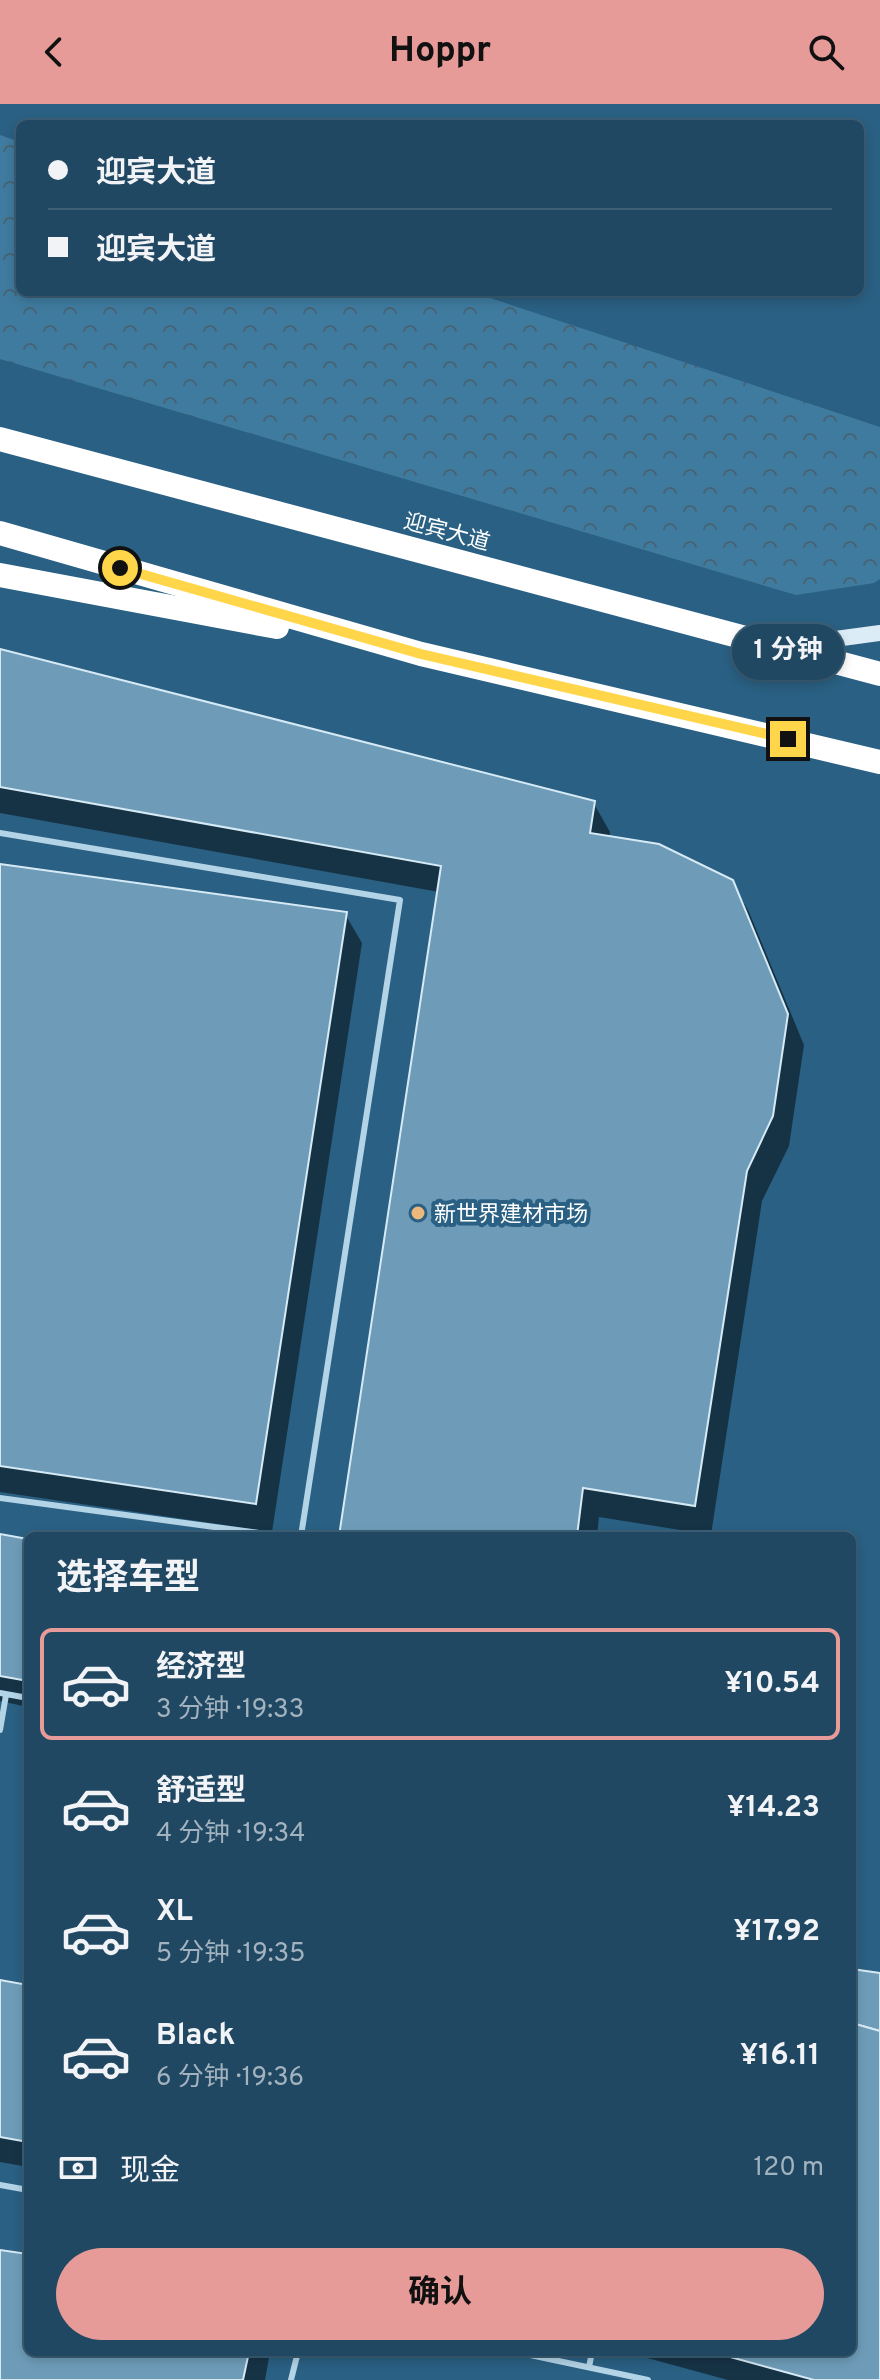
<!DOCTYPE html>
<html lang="zh">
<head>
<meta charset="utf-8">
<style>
	body { margin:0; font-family:Overpass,"Noto Sans SC",sans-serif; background:#284f68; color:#f1f3f6; height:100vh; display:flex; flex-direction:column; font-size:30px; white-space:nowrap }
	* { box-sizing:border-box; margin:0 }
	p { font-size:26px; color:#a2b2be }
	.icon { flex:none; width:44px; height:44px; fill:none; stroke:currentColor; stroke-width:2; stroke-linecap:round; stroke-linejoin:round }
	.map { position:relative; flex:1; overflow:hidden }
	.panel { position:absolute; left:24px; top:1428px; width:832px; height:824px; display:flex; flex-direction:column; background:#204862; border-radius:12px; box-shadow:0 4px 12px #0003,0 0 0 2px #3d6077 }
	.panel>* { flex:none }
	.banner { position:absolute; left:16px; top:16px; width:848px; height:176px; border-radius:12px; box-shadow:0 4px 12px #0003,0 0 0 2px #3d6077; display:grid; align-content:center; height:176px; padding:0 32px; background:#204862 }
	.end { position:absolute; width:36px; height:36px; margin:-18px; border:10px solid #ffd54a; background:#111; box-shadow:0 0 0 4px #111 }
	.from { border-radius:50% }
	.bubble { position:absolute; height:56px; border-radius:28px; background:#204862; box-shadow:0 4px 12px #0003,0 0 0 2px #3d6077; font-size:26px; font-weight:700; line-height:56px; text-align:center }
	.banner b { display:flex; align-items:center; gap:28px; height:76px; font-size:30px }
	.banner b+b { border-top:2px solid #3d6077 }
	.banner i { width:20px; height:20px; background:#f1f3f6 }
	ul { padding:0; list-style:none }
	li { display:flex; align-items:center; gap:24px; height:112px; margin:0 16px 12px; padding:0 16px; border:4px solid transparent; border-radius:12px }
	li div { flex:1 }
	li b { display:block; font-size:30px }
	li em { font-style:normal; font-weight:700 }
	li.active { border-color:#e69b98 }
	li>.icon { width:72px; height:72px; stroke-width:1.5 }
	h2 { padding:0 32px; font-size:36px; line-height:96px }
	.pay { display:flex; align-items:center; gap:20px; height:88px; padding:0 32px; font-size:30px }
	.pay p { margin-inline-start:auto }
	.button { display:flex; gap:16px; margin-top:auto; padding:16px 32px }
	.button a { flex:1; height:92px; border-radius:48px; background:#e69b98; color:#111; font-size:32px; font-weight:700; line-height:92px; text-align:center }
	header { display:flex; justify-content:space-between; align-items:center; height:104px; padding:0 32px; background:#e69b98; color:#111; font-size:36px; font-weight:700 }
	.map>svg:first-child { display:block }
	.forest { fill:url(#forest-crowns) }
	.shadow { fill:#0007 }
	.building { fill:#6e9cb8; stroke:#d6eaf5; stroke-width:2 }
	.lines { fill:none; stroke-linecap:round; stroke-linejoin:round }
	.lane { stroke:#b3d3e6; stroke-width:6 }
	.secondary { stroke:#dcecf6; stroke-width:16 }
	.highway { stroke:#fff; stroke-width:24 }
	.route { stroke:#ffd54a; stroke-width:10 }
	.poi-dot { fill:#edb87b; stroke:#2a6083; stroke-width:3 }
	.labels { text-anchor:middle; stroke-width:8; stroke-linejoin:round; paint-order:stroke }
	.street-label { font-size:22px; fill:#fff; stroke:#2a6083 }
	.poi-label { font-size:22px; fill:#fff; stroke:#2a6083; text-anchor:start }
</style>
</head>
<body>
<header><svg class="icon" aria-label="back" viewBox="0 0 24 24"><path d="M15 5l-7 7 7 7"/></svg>Hoppr<svg class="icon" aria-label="search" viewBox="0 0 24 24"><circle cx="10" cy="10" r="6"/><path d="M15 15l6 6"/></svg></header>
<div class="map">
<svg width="880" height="2276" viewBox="0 0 880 2276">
	<defs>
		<pattern id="forest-crowns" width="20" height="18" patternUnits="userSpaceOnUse" patternTransform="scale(2)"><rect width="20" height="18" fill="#3f7b9f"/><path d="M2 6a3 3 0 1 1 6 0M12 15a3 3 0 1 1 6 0" fill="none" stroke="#466476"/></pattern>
	</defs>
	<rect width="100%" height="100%" fill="#2a6083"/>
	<path class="forest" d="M 0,31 L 20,38 L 20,188 L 472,188 L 880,323 L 880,475 L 874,479 L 796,491 L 0,255 Z"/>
	<g class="shadow">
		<path d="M 0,547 L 593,698 L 610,728 L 609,734 L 732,778 L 749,808 L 804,941 L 789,1042 L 762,1097 L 711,1431 L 599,1413 L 597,1432 L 341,1432 L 439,788 L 0,709 Z"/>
		<path d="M 0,762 L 345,810 L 362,839 L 272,1428 L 0,1388 Z"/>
		<path d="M 0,1432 L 28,1437 L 28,1603 L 0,1597 Z"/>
		<path d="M 852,1867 L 880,1871 L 880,2276 L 728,2276 L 640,2252 L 638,2248 L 852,2248 Z"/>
		<path d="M 0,1878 L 28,1883 L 28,2063 L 0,2058 Z"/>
		<path d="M 0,2148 L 28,2152 L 28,2248 L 270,2248 L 265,2276 L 0,2276 Z"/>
	</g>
	<g class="building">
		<path d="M 0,545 L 595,697 L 590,729 L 659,740 L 733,776 L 788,910 L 773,1012 L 747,1067 L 695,1402 L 583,1384 L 577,1432 L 339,1432 L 441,762 L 0,683 Z"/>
		<path d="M 0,760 L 347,808 L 256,1400 L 0,1362 Z"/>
		<path d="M 0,1430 L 28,1435 L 28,1577 L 0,1572 Z"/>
		<path d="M 852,1865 L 880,1869 L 880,1927 L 852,1919 Z"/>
		<path d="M 0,1876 L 28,1881 L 28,2038 L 0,2033 Z"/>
		<path d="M 852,1919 L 880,1927 L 880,2276 L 814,2276 L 712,2248 L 852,2248 Z"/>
		<path d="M 0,2146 L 28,2150 L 28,2248 L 249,2248 L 243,2276 L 0,2276 Z"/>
	</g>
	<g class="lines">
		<g class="lane">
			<path d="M 0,729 L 400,796 L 301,1432"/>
			<path d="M 0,1394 L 281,1432"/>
			<path d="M 0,1589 L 28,1594"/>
			<path d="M 0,1626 L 6,1591"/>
			<path d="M 0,2081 L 28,2086"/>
			<path d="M 516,2248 L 648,2276"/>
			<path d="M 589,2263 L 592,2248"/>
			<path d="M 291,2276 L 298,2248"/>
		</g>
		<path class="secondary" d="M 791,541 L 880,529"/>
		<g class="highway">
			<path d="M 0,335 L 880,570"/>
			<path d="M 0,429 L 421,550 L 880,658"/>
			<path d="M 0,471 L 277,523"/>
		</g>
	</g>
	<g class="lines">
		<path class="route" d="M 120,464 L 421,550 L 788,635"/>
	</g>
	<circle class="poi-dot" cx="418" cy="1109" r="8"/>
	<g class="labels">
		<g class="street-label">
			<text transform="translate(447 427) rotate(15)" y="8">迎宾大道</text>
		</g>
		<g class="poi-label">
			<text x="434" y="1117">新世界建材市场</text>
		</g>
	</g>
</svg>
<i class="end from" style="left:120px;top:464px"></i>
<i class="end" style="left:788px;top:635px"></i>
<div class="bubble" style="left:732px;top:520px;width:112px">1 分钟</div>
<div class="banner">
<b><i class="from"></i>迎宾大道</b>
<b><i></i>迎宾大道</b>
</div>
<section class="panel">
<h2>选择车型</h2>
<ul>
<li class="active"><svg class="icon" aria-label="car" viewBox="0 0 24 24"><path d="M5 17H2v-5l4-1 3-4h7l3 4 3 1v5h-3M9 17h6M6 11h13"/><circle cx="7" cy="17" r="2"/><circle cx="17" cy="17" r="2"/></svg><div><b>经济型</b><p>3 分钟 · 19:33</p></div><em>¥10.54</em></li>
<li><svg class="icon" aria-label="car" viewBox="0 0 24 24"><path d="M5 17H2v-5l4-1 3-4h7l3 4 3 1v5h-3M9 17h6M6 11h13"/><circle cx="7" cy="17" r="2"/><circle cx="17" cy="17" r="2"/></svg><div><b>舒适型</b><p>4 分钟 · 19:34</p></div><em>¥14.23</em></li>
<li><svg class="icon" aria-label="car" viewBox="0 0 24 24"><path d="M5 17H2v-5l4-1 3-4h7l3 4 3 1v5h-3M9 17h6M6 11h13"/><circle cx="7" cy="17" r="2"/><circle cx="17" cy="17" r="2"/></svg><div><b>XL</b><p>5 分钟 · 19:35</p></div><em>¥17.92</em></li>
<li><svg class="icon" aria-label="car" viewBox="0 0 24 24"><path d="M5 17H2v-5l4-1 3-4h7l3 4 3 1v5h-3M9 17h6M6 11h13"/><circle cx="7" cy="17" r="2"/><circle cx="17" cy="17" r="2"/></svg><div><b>Black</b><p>6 分钟 · 19:36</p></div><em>¥16.11</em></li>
</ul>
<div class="pay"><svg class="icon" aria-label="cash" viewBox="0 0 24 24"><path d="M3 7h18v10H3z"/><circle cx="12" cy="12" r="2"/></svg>现金<p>120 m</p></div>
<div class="button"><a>确认</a></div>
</section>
</div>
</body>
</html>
